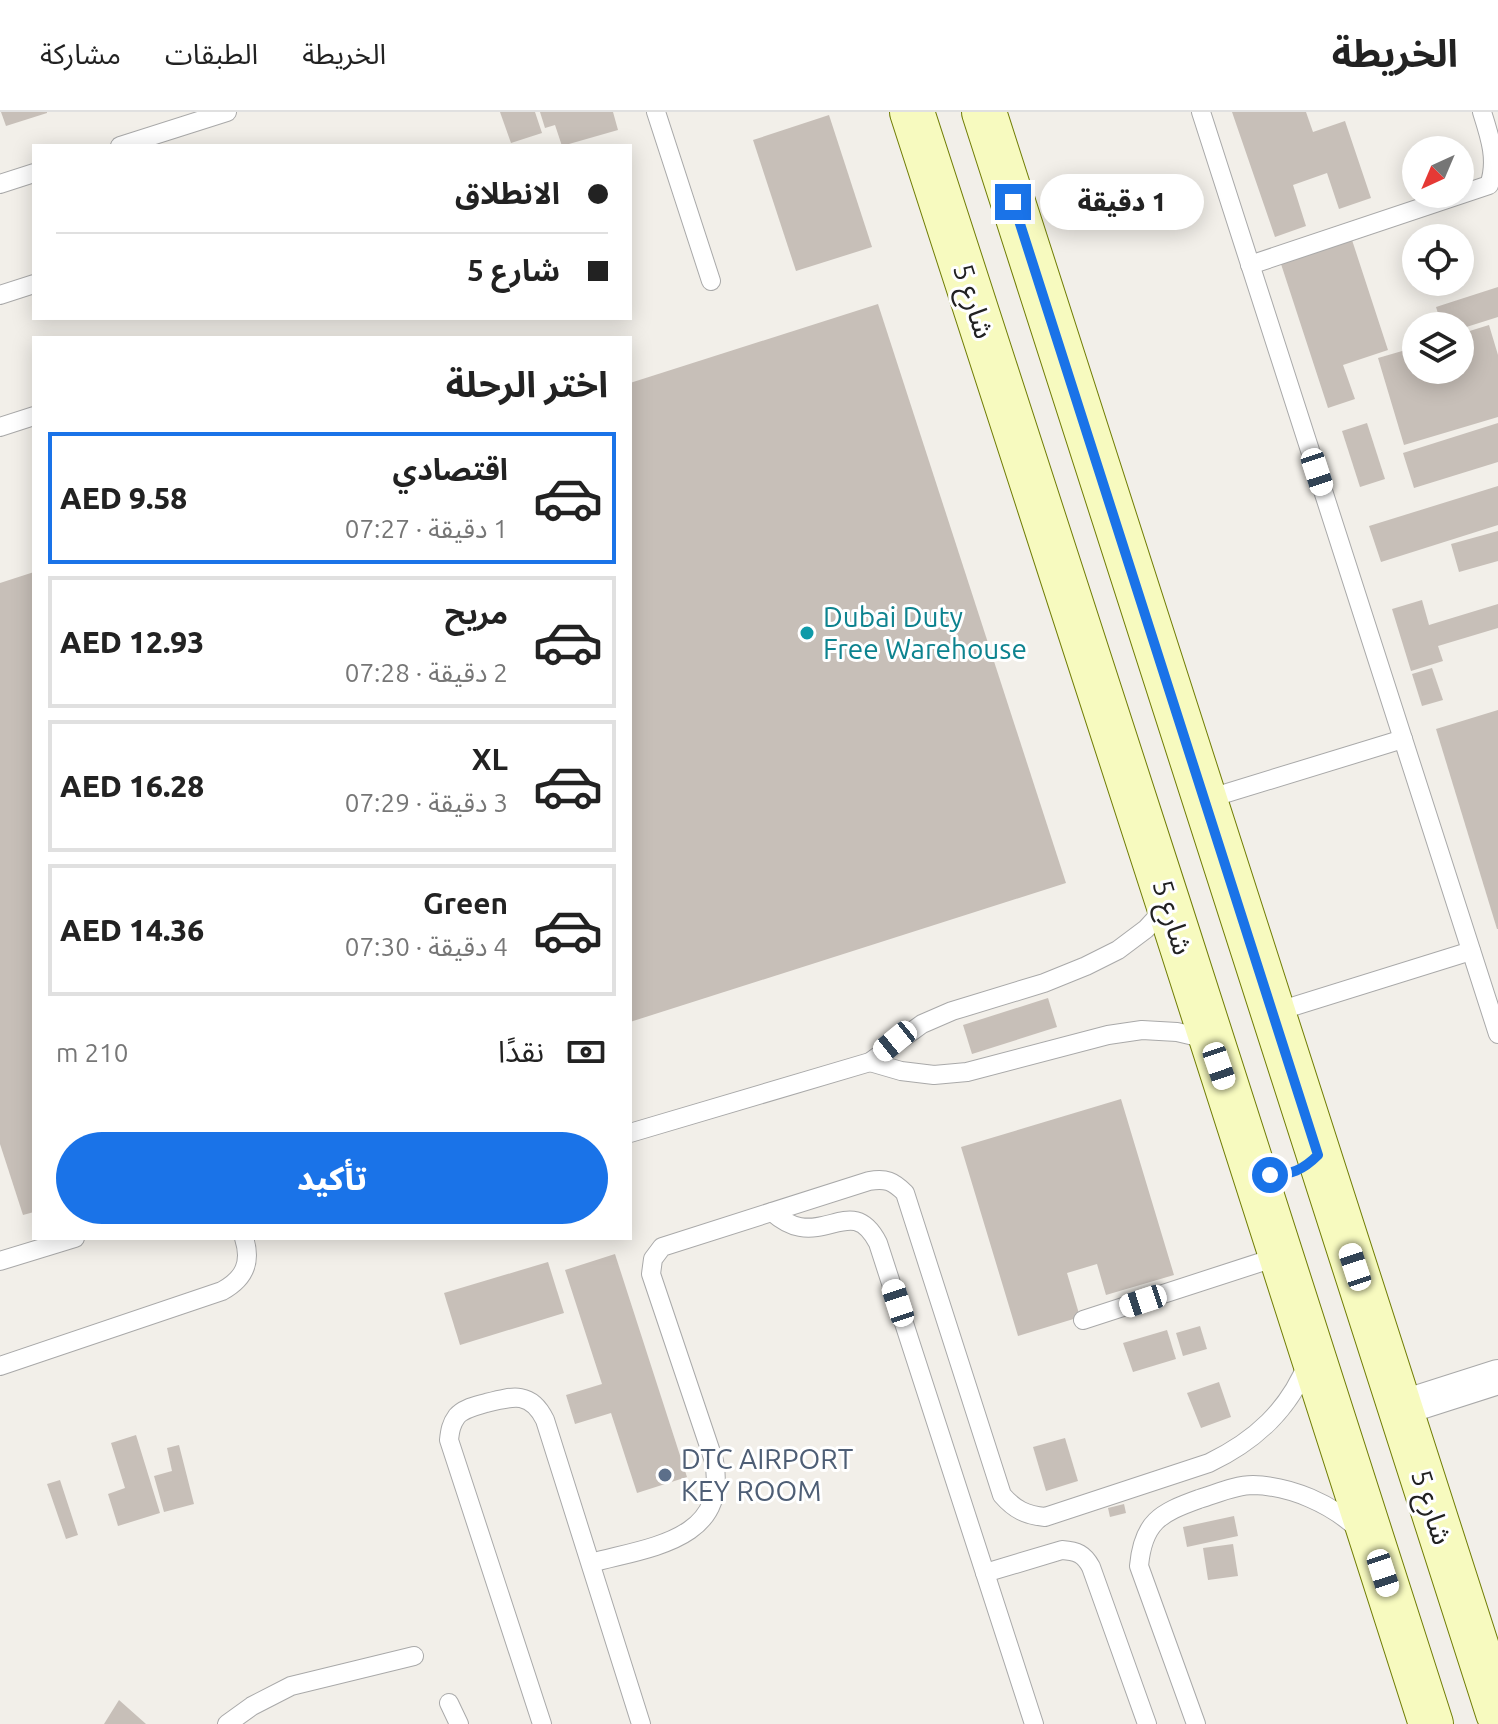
<!DOCTYPE html>
<html lang="ar">
<head>
<meta charset="utf-8">
<style>
	body { margin:0; font-family:Ubuntu,"Noto Sans Arabic",sans-serif; background:#f2f2f2; color:#222; direction:rtl; height:100vh; display:flex; flex-direction:column; font-size:30px; white-space:nowrap }
	* { box-sizing:border-box; margin:0 }
	p { font-size:26px; color:#767676 }
	.icon { flex:none; width:44px; height:44px; fill:none; stroke:currentColor; stroke-width:2; stroke-linecap:round; stroke-linejoin:round }
	.map { position:relative; flex:1; overflow:hidden; direction:ltr }
	.panel { position:absolute; left:32px; top:224px; width:600px; height:904px; display:flex; flex-direction:column; background:#fff; border-radius:0px; box-shadow:0 4px 20px #0003; direction:rtl }
	.panel>* { flex:none }
	.top-card { position:absolute; left:32px; top:32px; width:600px; height:176px; border-radius:0px; box-shadow:0 4px 20px #0003; direction:rtl; display:grid; align-content:center; height:176px; padding:0 24px; background:#fff }
	.needle { width:52px; rotate:224deg }
	.tools { position:absolute; left:1402px; top:24px; display:grid; gap:16px }
	.tools a { display:grid; place-items:center; width:72px; height:72px; border-radius:50%; background:#fff; box-shadow:0 4px 20px #0003; font-size:40px }
	.end { position:absolute; width:36px; height:36px; margin:-18px; border:10px solid #1a73e8; background:#fff; box-shadow:0 0 0 4px #fff }
	.from { border-radius:50% }
	.bubble { position:absolute; height:56px; border-radius:28px; background:#fff; box-shadow:0 4px 20px #0003; font-size:26px; font-weight:800; line-height:56px; text-align:center; direction:rtl }
	.car { position:absolute; width:24px; height:48px; margin:-24px -12px; border-radius:10px; box-shadow:0 0 6px 2px #0007; background:linear-gradient(#fff 24%,#345 0 40%,#fff 0 76%,#345 0 86%,#fff 0) }
	.top-card b { display:flex; align-items:center; gap:28px; height:76px; font-size:30px }
	.top-card b+b { border-top:2px solid #e0e0e0 }
	.top-card i { width:20px; height:20px; background:#222 }
	ul { padding:0; list-style:none }
	li { display:flex; align-items:center; gap:24px; height:132px; margin:0 16px 12px; padding:0 8px; border:4px solid #e0e0e0; border-radius:0px }
	li div { flex:1 }
	li b { display:block; font-size:30px }
	li em { font-style:normal; font-weight:800 }
	li.active { border-color:#1a73e8 }
	li>.icon { width:72px; height:72px; stroke-width:1.5 }
	h2 { padding:0 24px; font-size:36px; line-height:96px }
	.pay { display:flex; align-items:center; gap:20px; height:88px; padding:0 24px; font-size:30px }
	.pay p { margin-inline-start:auto }
	.action { display:flex; gap:16px; margin-top:auto; padding:16px 24px }
	.action a { flex:1; height:92px; border-radius:48px; background:#1a73e8; color:#fff; font-size:32px; font-weight:800; line-height:92px; text-align:center }
	header { display:flex; align-items:center; gap:48px; box-sizing:border-box; height:112px; padding:0 40px; background:#fff; border-bottom:2px solid #e0e0e0 }
	header strong { font-size:38px }
	nav { display:flex; gap:44px; margin-inline-start:auto; font-size:28px }
	.map>svg:first-child { display:block }
	.building { fill:#c7bfb8 }
	.lines { fill:none; stroke-linecap:round; stroke-linejoin:round }
	.lane-casing { stroke:#a9a9a9; stroke-width:20 }
	.street-casing { stroke:#a9a9a9; stroke-width:36 }
	.secondary-casing { stroke:#707d05; stroke-width:46 }
	.lane { stroke:#fff; stroke-width:18 }
	.street { stroke:#fff; stroke-width:34 }
	.secondary { stroke:#f7fabf; stroke-width:44 }
	.route { stroke:#1a73e8; stroke-width:10 }
	.culture-dot { fill:#0f9aa8; stroke:#fff; stroke-width:3 }
	.service-dot { fill:#5c6f8a; stroke:#fff; stroke-width:3 }
	.labels { text-anchor:middle; stroke-width:6; stroke-linejoin:round; paint-order:stroke }
	.street-label { font-size:28px; fill:#222; stroke:#fff }
	.culture-label { font-size:28px; fill:#0d838f; stroke:#fff; text-anchor:start }
	.service-label { font-size:28px; fill:#4e5e75; stroke:#fff; text-anchor:start }
</style>
</head>
<body>
<header>
<strong>الخريطة</strong>
<nav><a>الخريطة</a><a>الطبقات</a><a>مشاركة</a></nav>
</header>
<div class="map">
<svg width="1498" height="1612" viewBox="0 0 1498 1612">
	<rect width="100%" height="100%" fill="#f2efe9"/>
	<g class="building">
		<path d="M 1,0 L 47,0 L 47,1 L 6,14 Z"/>
		<path d="M 500,0 L 535,0 L 542,21 L 511,31 Z"/>
		<path d="M 540,0 L 613,0 L 618,18 L 562,34 L 555,13 L 545,16 Z"/>
		<path d="M 1232,0 L 1306,0 L 1313,20 L 1345,9 L 1371,86 L 1339,97 L 1327,61 L 1293,73 L 1306,114 L 1275,125 Z"/>
		<path d="M 829,3 L 872,135 L 796,159 L 753,28 Z"/>
		<path d="M 1352,128 L 1388,238 L 1343,253 L 1355,287 L 1328,296 L 1281,152 Z"/>
		<path d="M 1498,175 L 1498,205 L 1460,217 L 1460,214 L 1442,214 L 1436,195 Z"/>
		<path d="M 878,192 L 1066,771 L 630,910 L 630,271 Z"/>
		<path d="M 1489,213 L 1498,243 L 1498,305 L 1404,333 L 1378,246 L 1416,235 L 1416,258 L 1460,258 L 1460,222 Z"/>
		<path d="M 1367,311 L 1385,367 L 1360,375 L 1342,319 Z"/>
		<path d="M 1498,311 L 1498,350 L 1414,376 L 1403,341 Z"/>
		<path d="M 1498,374 L 1498,413 L 1381,450 L 1369,414 Z"/>
		<path d="M 1498,419 L 1498,449 L 1459,460 L 1451,432 Z"/>
		<path d="M 34,460 L 34,1100 L 23,1103 L 0,1032 L 0,471 Z"/>
		<path d="M 1422,488 L 1429,513 L 1498,492 L 1498,516 L 1438,534 L 1443,549 L 1411,559 L 1392,497 Z"/>
		<path d="M 1432,556 L 1443,588 L 1422,594 L 1412,562 Z"/>
		<path d="M 1498,598 L 1498,817 L 1497,817 L 1436,617 Z"/>
		<path d="M 1048,886 L 1057,915 L 972,942 L 963,913 Z"/>
		<path d="M 1121,987 L 1174,1163 L 1106,1183 L 1097,1152 L 1067,1161 L 1080,1205 L 1018,1224 L 961,1035 Z"/>
		<path d="M 615,1142 L 687,1365 L 637,1381 L 611,1301 L 575,1312 L 566,1283 L 602,1272 L 565,1158 Z"/>
		<path d="M 548,1150 L 564,1201 L 460,1233 L 444,1181 Z"/>
		<path d="M 1200,1214 L 1207,1237 L 1183,1244 L 1176,1221 Z"/>
		<path d="M 1167,1218 L 1176,1247 L 1133,1260 L 1123,1231 Z"/>
		<path d="M 1219,1270 L 1231,1305 L 1201,1316 L 1187,1281 Z"/>
		<path d="M 136,1323 L 160,1401 L 118,1414 L 108,1382 L 125,1376 L 111,1331 Z"/>
		<path d="M 1065,1326 L 1078,1369 L 1046,1379 L 1033,1335 Z"/>
		<path d="M 179,1333 L 194,1392 L 164,1400 L 154,1364 L 172,1359 L 167,1336 Z"/>
		<path d="M 60,1368 L 78,1423 L 66,1427 L 47,1372 Z"/>
		<path d="M 1124,1392 L 1126,1401 L 1110,1405 L 1108,1396 Z"/>
		<path d="M 1234,1404 L 1238,1424 L 1187,1435 L 1183,1415 Z"/>
		<path d="M 1233,1432 L 1238,1464 L 1208,1468 L 1203,1436 Z"/>
		<path d="M 119,1588 L 146,1612 L 104,1612 Z"/>
	</g>
	<g class="lines">
		<g class="lane-casing">
			<g id="lane">
				<path d="M 656,0 L 711,169"/>
				<path d="M 1201,0 L 1498,922"/>
				<path d="M 120,34 L 227,0"/>
				<path d="M 0,72 L 34,61"/>
				<path d="M 1250,153 L 1489,73 C 1498,49 1490,25 1482,0"/>
				<path d="M 0,183 L 34,172"/>
				<path d="M 0,315 L 34,304"/>
				<path d="M 1204,688 L 1403,627"/>
				<path d="M 1272,901 L 1471,839"/>
				<path d="M 870,950 L 901,959 L 934,963 L 967,960 L 1108,923 L 1142,918 L 1177,920 L 1211,928"/>
				<path d="M 630,1021 L 870,950 L 922,912 L 952,899 L 1044,871 L 1086,854 L 1118,838 L 1146,817 L 1168,793"/>
				<path d="M 772,1100 C 780,1107 789,1113 800,1115 C 833,1121 856,1088 878,1131 L 1034,1612"/>
				<path d="M 0,1149 L 75,1126"/>
				<path d="M 1083,1208 L 1280,1144"/>
				<path d="M 0,1254 L 222,1179 C 244,1167 252,1151 244,1126"/>
				<path d="M 591,1451 C 649,1435 729,1429 714,1349 L 651,1162 L 653,1147 L 662,1135 L 869,1069 C 886,1066 893,1069 905,1081 L 1002,1383 C 1015,1398 1026,1403 1045,1405 L 1209,1351 C 1255,1329 1289,1298 1308,1250"/>
				<path d="M 985,1461 L 1062,1438 C 1077,1439 1084,1442 1091,1455 L 1147,1612"/>
				<path d="M 449,1591 L 459,1612"/>
				<path d="M 227,1612 L 252,1594 L 291,1574 L 414,1544"/>
				<path d="M 542,1612 L 449,1328 C 450,1319 451,1312 457,1304 C 464,1296 476,1294 486,1291 C 513,1284 531,1279 545,1308 L 641,1612"/>
				<path d="M 1196,1612 L 1139,1454 C 1143,1410 1160,1401 1199,1387 C 1216,1382 1235,1373 1253,1373 C 1291,1374 1332,1392 1359,1418"/>
			</g>
		</g>
		<g class="street-casing">
			<path id="street" d="M 1401,1296 L 1498,1265"/>
		</g>
		<g class="secondary-casing">
			<g id="secondary">
				<path d="M 912,0 C 1087,537 1259,1074 1431,1612"/>
				<path d="M 984,0 L 1498,1601"/>
			</g>
		</g>
		<use href="#lane" class="lane"/>
		<use href="#street" class="street"/>
		<use href="#secondary" class="secondary"/>
	</g>
	<g class="lines">
		<path class="route" d="M 1013,90 L 1318,1043 C 1303,1058 1291,1063 1270,1063"/>
	</g>
	<circle class="culture-dot" cx="807" cy="521" r="8"/>
	<circle class="service-dot" cx="665" cy="1363" r="8"/>
	<g class="labels">
		<g class="street-label">
			<text transform="translate(974 189) rotate(72)" y="10">شارع 5</text>
			<text transform="translate(1173 805) rotate(73)" y="10">شارع 5</text>
			<text transform="translate(1432 1395) rotate(72)" y="10">شارع 5</text>
		</g>
		<g class="culture-label">
			<text x="823" y="515">Dubai Duty<tspan x="823" dy="32">Free Warehouse</tspan></text>
		</g>
		<g class="service-label">
			<text x="681" y="1357">DTC AIRPORT<tspan x="681" dy="32">KEY ROOM</tspan></text>
		</g>
	</g>
</svg>
<div class="tools">
<a><svg class="needle" viewBox="-14 -14 28 28"><path d="M0-13l5 13h-10z" fill="#e53935"/><path d="M0 13l5-13h-10z" fill="#767676"/></svg></a>
<a><svg class="icon" aria-label="locate" viewBox="0 0 24 24"><circle cx="12" cy="12" r="6"/><path d="M12 2v4M12 18v4M2 12h4M18 12h4"/></svg></a>
<a><svg class="icon" aria-label="layers" viewBox="0 0 24 24"><path d="M12 4l9 5-9 5-9-5zM3 14l9 5 9-5"/></svg></a>
</div>
<i class="end from" style="left:1270px;top:1063px"></i>
<i class="end" style="left:1013px;top:90px"></i>
<div class="bubble" style="left:1040px;top:62px;width:164px">1 دقيقة</div>
<i class="car" style="left:1317px;top:360px;rotate:162deg"></i>
<i class="car" style="left:895px;top:929px;rotate:231deg"></i>
<i class="car" style="left:1219px;top:954px;rotate:161deg"></i>
<i class="car" style="left:1355px;top:1155px;rotate:342deg"></i>
<i class="car" style="left:1143px;top:1189px;rotate:252deg"></i>
<i class="car" style="left:898px;top:1191px;rotate:342deg"></i>
<i class="car" style="left:1383px;top:1461px;rotate:162deg"></i>
<div class="top-card">
<b><i class="from"></i>الانطلاق</b>
<b><i></i>شارع 5</b>
</div>
<section class="panel">
<h2>اختر الرحلة</h2>
<ul>
<li class="active"><svg class="icon" aria-label="car" viewBox="0 0 24 24"><path d="M5 17H2v-5l4-1 3-4h7l3 4 3 1v5h-3M9 17h6M6 11h13"/><circle cx="7" cy="17" r="2"/><circle cx="17" cy="17" r="2"/></svg><div><b>اقتصادي</b><p>1 دقيقة · 07:27</p></div><em>AED 9.58</em></li>
<li><svg class="icon" aria-label="car" viewBox="0 0 24 24"><path d="M5 17H2v-5l4-1 3-4h7l3 4 3 1v5h-3M9 17h6M6 11h13"/><circle cx="7" cy="17" r="2"/><circle cx="17" cy="17" r="2"/></svg><div><b>مريح</b><p>2 دقيقة · 07:28</p></div><em>AED 12.93</em></li>
<li><svg class="icon" aria-label="car" viewBox="0 0 24 24"><path d="M5 17H2v-5l4-1 3-4h7l3 4 3 1v5h-3M9 17h6M6 11h13"/><circle cx="7" cy="17" r="2"/><circle cx="17" cy="17" r="2"/></svg><div><b>XL</b><p>3 دقيقة · 07:29</p></div><em>AED 16.28</em></li>
<li><svg class="icon" aria-label="car" viewBox="0 0 24 24"><path d="M5 17H2v-5l4-1 3-4h7l3 4 3 1v5h-3M9 17h6M6 11h13"/><circle cx="7" cy="17" r="2"/><circle cx="17" cy="17" r="2"/></svg><div><b>Green</b><p>4 دقيقة · 07:30</p></div><em>AED 14.36</em></li>
</ul>
<div class="pay"><svg class="icon" aria-label="cash" viewBox="0 0 24 24"><path d="M3 7h18v10H3z"/><circle cx="12" cy="12" r="2"/></svg>نقدًا<p>210 m</p></div>
<div class="action"><a>تأكيد</a></div>
</section>
</div>
</body>
</html>
